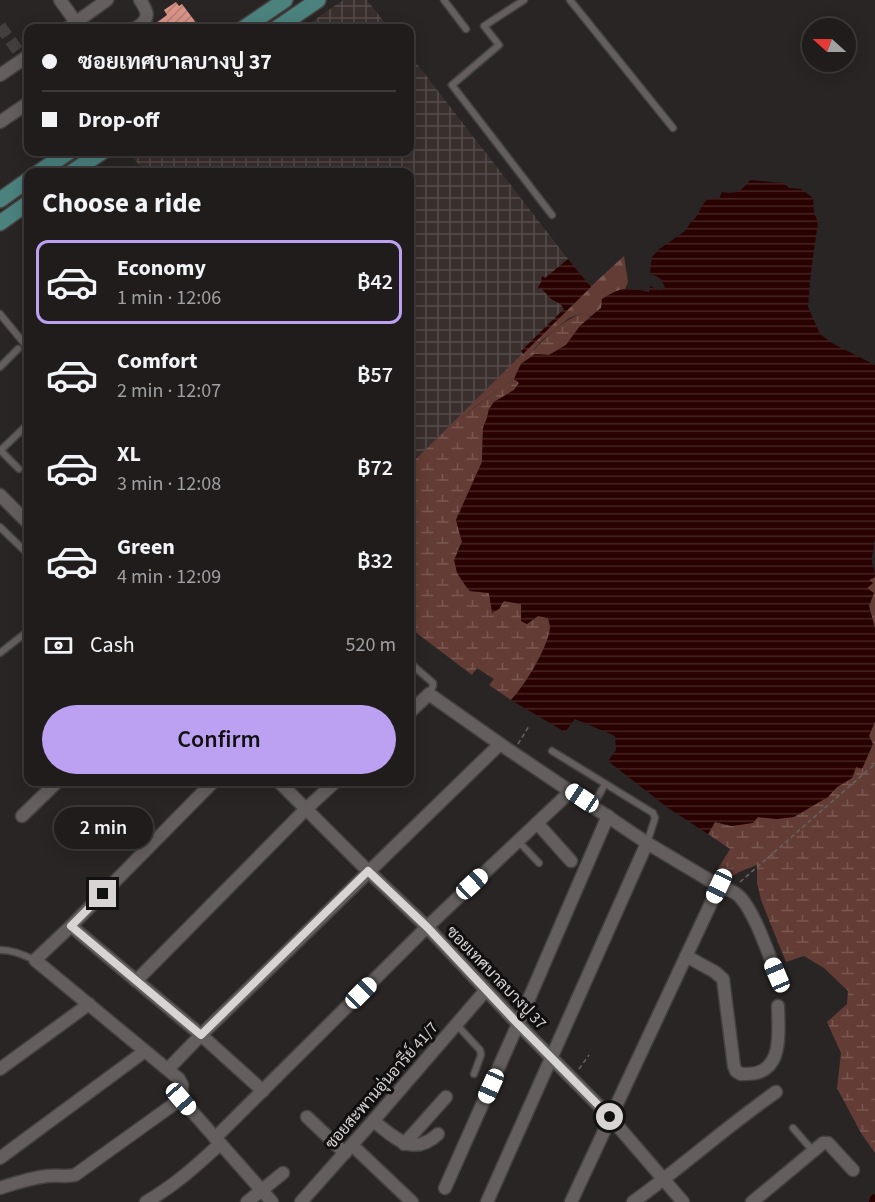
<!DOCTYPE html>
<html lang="en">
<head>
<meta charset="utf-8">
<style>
	body { margin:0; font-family:"Source Sans 3",Sarabun,sans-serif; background:#272524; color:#f1f3f6; height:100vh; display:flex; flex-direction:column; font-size:22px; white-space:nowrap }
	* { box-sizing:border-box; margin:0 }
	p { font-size:20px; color:#a1a1a3 }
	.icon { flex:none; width:33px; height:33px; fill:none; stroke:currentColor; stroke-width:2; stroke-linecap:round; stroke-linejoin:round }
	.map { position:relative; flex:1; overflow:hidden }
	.drawer { position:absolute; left:24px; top:168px; width:390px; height:618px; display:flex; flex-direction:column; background:#1f1c1b; border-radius:12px; box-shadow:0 3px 15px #0003,0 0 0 2px #3c3a3a }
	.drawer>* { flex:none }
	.hud { position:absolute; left:24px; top:24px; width:390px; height:132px; border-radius:12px; box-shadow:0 3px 15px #0003,0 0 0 2px #3c3a3a; display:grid; align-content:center; height:132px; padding:0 18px; background:#1f1c1b }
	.needle { width:39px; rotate:291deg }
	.controls { position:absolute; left:802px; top:18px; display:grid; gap:12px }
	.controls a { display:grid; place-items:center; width:54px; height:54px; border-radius:50%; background:#1f1c1b; box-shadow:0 3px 15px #0003,0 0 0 2px #3c3a3a; font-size:30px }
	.end { position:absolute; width:27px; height:27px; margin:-14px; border:8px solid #d7d4d3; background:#111; box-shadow:0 0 0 3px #111 }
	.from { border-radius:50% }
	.bubble { position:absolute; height:42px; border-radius:21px; background:#1f1c1b; box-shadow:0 3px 15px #0003,0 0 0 2px #3c3a3a; font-size:20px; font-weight:600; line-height:42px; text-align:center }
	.car { position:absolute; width:18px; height:36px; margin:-18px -9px; border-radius:8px; box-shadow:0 0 4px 2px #0007; background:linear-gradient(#fff 24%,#345 0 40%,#fff 0 76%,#345 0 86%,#fff 0) }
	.hud b { display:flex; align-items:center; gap:21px; height:57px; font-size:22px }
	.hud b+b { border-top:2px solid #3c3a3a }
	.hud i { width:15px; height:15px; background:#f1f3f6 }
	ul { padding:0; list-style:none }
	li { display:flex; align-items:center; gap:18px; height:84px; margin:0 12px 9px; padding:0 6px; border:3px solid transparent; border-radius:12px }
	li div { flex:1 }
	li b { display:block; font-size:22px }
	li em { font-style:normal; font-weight:600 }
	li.on { border-color:#bca0f2 }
	li>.icon { width:54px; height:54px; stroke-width:1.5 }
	h2 { padding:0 18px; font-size:27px; line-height:72px }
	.pay { display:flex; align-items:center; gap:15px; height:66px; padding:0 18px; font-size:22px }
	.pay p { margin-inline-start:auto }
	.primary-button { display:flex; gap:12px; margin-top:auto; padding:12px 18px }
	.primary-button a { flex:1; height:69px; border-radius:36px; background:#bca0f2; color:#111; font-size:24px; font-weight:600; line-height:69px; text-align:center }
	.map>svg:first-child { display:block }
	.industrial { fill:url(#industrial-grid) }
	.forest { fill:url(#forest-firs) }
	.wetland { fill:url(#wetland-marsh) }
	.water { fill:url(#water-rules) }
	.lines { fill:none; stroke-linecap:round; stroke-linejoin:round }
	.canal { stroke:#280100; stroke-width:10 }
	.building { fill:url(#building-hatch) }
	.street-tunnel { stroke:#433f3e; stroke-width:12; stroke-dasharray:12 6; stroke-linecap:butt }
	.lane-casing { stroke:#444140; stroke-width:9 }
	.street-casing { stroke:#444140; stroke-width:15 }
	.secondary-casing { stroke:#444140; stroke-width:18 }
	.path { stroke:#676362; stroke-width:1.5; stroke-dasharray:4.5 3; stroke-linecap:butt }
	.lane { stroke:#645f5e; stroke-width:6 }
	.street { stroke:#645f5e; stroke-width:12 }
	.secondary { stroke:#4b827e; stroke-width:15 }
	.route { stroke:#d7d4d3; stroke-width:8 }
	.labels { text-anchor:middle; stroke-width:6; stroke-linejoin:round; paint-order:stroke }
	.street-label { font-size:16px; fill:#d7d4d3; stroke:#100e0e }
</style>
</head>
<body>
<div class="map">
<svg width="875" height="1202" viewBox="0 0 875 1202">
	<defs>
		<pattern id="industrial-grid" width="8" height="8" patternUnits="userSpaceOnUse" patternTransform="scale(1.5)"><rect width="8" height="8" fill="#392f2d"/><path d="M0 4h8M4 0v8" fill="none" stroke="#554c4b"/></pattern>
		<pattern id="forest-firs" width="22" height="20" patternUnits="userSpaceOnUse" patternTransform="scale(1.5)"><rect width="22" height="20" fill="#633c35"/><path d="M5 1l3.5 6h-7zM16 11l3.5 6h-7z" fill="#795751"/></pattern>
		<pattern id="wetland-marsh" width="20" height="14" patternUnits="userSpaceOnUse" patternTransform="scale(1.5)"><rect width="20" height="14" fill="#633c35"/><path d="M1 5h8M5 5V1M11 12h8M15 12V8" fill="none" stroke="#795751"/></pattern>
		<pattern id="water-rules" width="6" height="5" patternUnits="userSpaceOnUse" patternTransform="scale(1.5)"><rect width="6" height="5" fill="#280100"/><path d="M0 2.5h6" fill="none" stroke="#462524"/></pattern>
		<pattern id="building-hatch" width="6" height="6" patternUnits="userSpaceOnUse" patternTransform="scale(1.5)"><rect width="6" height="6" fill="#d99387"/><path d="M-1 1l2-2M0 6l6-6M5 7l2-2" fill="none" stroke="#b37e75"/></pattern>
	</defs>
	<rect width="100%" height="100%" fill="#292524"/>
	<g class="industrial">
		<path d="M 343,0 L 367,0 L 389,28 L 303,28 Z"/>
		<path d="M 410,55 L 568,259 L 591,287 L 410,465 L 410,172 L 145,172 L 128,152 L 410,152 Z"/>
	</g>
	<path class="forest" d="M 624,256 L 628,282 L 625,289 L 614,292 L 601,308 L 591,316 L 582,313 L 569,318 L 542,340 L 521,364 L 514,379 L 476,406 L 428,447 L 587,290 Z"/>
	<g class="wetland">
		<path d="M 582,313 L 591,316 L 580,326 L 566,345 L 549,355 L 535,354 L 521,364 C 539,344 556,324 582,313 Z"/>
		<path d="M 514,379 L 519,383 L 514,390 L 494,402 L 489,409 L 487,418 L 483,428 L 482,462 L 456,520 L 462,542 L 457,551 L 465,585 L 470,591 L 489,593 L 491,603 L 499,609 L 503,601 L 521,604 L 521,621 L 527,624 L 538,616 L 548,618 C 549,621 550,624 550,628 C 549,646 524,687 511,700 L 489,685 L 494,679 L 477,668 L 472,675 L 410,628 L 410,465 C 441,433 476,405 514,379 Z"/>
		<path d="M 875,577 L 875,629 L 869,606 L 867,588 L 873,583 L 869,580 Z"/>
		<path d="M 875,721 L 875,1153 L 861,1133 L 837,1088 L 841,1053 L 827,1022 L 847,1004 L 848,991 L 824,968 L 804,956 L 786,962 L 761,900 L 757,882 L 757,865 L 739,872 L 725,881 L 716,872 L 730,849 L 708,834 L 715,822 L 732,826 L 758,817 L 777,819 L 827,797 L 837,787 L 852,778 L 856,767 L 862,768 L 872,744 L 869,736 Z"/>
	</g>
	<g class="water">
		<path d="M 750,180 L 784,183 L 789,188 L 801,189 L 813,198 L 814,213 L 818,222 L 811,272 L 808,307 L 820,334 L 832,343 L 875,365 L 875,539 L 874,542 C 875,550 871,554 872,562 C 873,567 875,570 875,577 L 869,580 L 873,583 L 867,588 L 874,593 L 869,606 L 875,629 L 875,721 L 869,736 L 873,744 L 862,769 L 856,767 L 852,778 L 837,787 L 828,797 L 794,817 L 777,819 L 758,817 L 753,823 L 732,826 L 715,822 L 708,834 L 668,808 L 608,761 L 616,750 L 615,736 L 575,719 L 565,732 L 511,700 C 524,687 549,646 550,628 C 550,625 549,621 548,618 L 538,616 L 527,624 L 521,621 L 521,604 L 504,601 L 499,609 L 492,613 L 489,593 L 470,591 L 465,585 L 457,573 L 454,560 L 462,542 L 456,520 L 482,462 L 483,428 L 487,418 L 489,409 L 494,402 L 514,390 L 519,383 L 514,379 L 521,364 L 535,354 L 549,355 L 566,345 L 580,326 L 601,308 L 602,299 C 621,287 627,287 649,292 L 650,286 L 660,290 L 665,288 L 661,279 L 650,273 L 652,257 L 658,250 L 685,231 L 691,222 L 697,216 L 702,206 L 708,198 L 719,199 L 722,192 C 738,194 740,192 750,180 Z"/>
		<path d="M 568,259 L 591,287 L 523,354 L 521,351 L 564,309 L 560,304 L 551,299 L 541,288 L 537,290 L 541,282 L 542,276 L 545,278 Z"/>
	</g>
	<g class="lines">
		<path class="canal" d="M 874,1202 L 875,1199"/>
	</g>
	<path class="building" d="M 176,2 L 179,6 L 182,4 L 200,28 L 143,28 L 152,23 L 153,25 L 167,15 L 164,10 Z"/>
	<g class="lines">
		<path class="street-tunnel" d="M 0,26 L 28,65"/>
		<g class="lane-casing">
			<g id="lane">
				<path d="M 444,0 L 466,29"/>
				<path d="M 524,0 L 484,26 L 499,45 L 452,85 L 552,215"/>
				<path d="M 570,0 L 673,128"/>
				<path d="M 0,314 L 28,348"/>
				<path d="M 0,367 L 18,349"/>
				<path d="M 0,450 L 19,469"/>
				<path d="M 1,450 L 28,424"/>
				<path d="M 27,475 L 28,473"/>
				<path d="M 0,527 L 28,554"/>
				<path d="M 0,653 L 28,631"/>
				<path d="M 410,663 L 433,683 L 433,686 L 429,694"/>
				<path d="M 552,751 L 653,813 L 655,818 L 647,843"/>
				<path d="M 593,806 L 605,784"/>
				<path d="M 518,841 L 539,863"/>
				<path d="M 0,950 C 13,950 23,955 35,960"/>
				<path d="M 456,1024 L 480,1050 L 481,1055 L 474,1074"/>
				<path d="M 793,1128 L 813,1151"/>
			</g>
		</g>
		<g class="street-casing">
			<g id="street">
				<path d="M 60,0 L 80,28"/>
				<path d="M 68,28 L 107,0"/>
				<path d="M 136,28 C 150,19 149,13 140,0"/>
				<path d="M 0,75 L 28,56"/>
				<path d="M 0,122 L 28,103"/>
				<path d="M 0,495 L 28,523"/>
				<path d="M 410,712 L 429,694 L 500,744 L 647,843 L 719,886 C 726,889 735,891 740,897 C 755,913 768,953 777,975"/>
				<path d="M 213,782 L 71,926 L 35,960 L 179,1079 L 182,1085 L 181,1099 L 272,1202"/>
				<path d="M 279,782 L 368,871 L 427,927 L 518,1024 L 610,1117 L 683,1202"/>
				<path d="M 22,816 L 57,782"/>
				<path d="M 537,823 L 571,861"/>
				<path d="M 71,926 L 201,1035 L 263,1091"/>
				<path d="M 686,956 L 715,972 L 723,979 L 734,1066 L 736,1071 L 741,1074 C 746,1074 751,1074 756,1073 C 784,1066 778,1028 778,1006"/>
				<path d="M 136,981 L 306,809 L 335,782"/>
				<path d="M 0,1069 L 89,1004"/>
				<path d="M 168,1069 L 201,1035 L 500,744"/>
				<path d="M 307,1117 L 345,1153"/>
				<path d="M 373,1121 C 395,1137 412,1158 438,1134"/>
				<path d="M 215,1138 L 427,927 L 571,791"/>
				<path d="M 404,1144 L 446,1097"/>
				<path d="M 352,1145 L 412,1202"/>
				<path d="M 0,1158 L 145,1051"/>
				<path d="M 0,1188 C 15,1183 31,1178 47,1176 C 57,1175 66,1177 75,1175 L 181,1099"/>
				<path d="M 445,1188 L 518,1024 L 608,816"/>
				<path d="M 146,1202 C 174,1186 196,1166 220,1144"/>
				<path d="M 247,1202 L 283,1173"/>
				<path d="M 301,1202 L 373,1121 L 486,990"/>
				<path d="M 487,1202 L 647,843"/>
				<path d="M 571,1202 L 719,886"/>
				<path d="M 633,1202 C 682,1167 727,1126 776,1092"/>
				<path d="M 752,1202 L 823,1143 L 828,1143 L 853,1170"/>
			</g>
		</g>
		<g class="secondary-casing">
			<g id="secondary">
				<path d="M 244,28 L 285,0"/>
				<path d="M 277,28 L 318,0"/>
				<path d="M 39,172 L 69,152"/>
				<path d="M 72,172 L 102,152"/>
				<path d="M 0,200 L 28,180"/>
				<path d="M 0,223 L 28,203"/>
			</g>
		</g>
		<g class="path">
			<path d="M 518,744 L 529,726"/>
			<path d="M 740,882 L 875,764"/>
			<path d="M 579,1069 L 589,1055"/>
		</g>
		<use href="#lane" class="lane"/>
		<use href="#street" class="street"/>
		<use href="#secondary" class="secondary"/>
	</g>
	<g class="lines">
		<path class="route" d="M 103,894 L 71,926 L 201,1035 L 368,871 L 427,927 L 518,1024 L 610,1117"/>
	</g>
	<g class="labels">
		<g class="street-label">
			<text transform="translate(497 977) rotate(46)" y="6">ซอยเทศบาลบางปู 37</text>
			<text transform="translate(381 1085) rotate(-49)" y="6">ซอยสะพานอุ่นอารีย์ 41/7</text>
		</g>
	</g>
</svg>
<div class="controls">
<a><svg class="needle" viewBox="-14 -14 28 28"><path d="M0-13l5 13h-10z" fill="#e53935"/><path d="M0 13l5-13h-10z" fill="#a1a1a3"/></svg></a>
</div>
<i class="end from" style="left:610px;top:1117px"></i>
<i class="end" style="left:103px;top:894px"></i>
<div class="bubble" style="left:54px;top:807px;width:99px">2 min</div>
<i class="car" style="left:582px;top:798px;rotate:304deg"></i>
<i class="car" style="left:472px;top:884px;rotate:47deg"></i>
<i class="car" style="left:719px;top:886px;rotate:205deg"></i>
<i class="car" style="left:777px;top:975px;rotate:337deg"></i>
<i class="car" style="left:361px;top:993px;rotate:45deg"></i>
<i class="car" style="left:491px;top:1086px;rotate:204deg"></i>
<i class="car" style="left:181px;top:1099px;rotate:139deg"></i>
<div class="hud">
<b><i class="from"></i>ซอยเทศบาลบางปู 37</b>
<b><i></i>Drop-off</b>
</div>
<section class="drawer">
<h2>Choose a ride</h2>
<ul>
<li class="on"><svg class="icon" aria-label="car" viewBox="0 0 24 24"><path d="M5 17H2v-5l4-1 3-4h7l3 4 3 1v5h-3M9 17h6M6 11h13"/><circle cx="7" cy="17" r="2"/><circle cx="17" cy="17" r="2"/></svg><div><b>Economy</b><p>1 min · 12:06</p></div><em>฿42</em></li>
<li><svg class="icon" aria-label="car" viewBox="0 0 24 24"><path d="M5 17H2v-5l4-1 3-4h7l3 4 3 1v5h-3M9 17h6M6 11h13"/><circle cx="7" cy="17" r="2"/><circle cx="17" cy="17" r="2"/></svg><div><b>Comfort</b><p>2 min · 12:07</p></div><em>฿57</em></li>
<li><svg class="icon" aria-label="car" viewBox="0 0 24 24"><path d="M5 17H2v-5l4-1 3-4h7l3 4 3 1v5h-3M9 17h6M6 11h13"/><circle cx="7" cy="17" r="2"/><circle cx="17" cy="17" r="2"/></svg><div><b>XL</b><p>3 min · 12:08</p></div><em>฿72</em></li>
<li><svg class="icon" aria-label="car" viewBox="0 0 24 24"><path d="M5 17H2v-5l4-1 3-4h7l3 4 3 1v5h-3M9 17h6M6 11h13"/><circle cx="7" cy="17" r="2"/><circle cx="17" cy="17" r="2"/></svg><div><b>Green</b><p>4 min · 12:09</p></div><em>฿32</em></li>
</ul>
<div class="pay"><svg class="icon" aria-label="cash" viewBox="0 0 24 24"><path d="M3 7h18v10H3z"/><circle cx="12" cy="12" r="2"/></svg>Cash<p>520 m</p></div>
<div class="primary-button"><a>Confirm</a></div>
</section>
</div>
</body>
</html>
